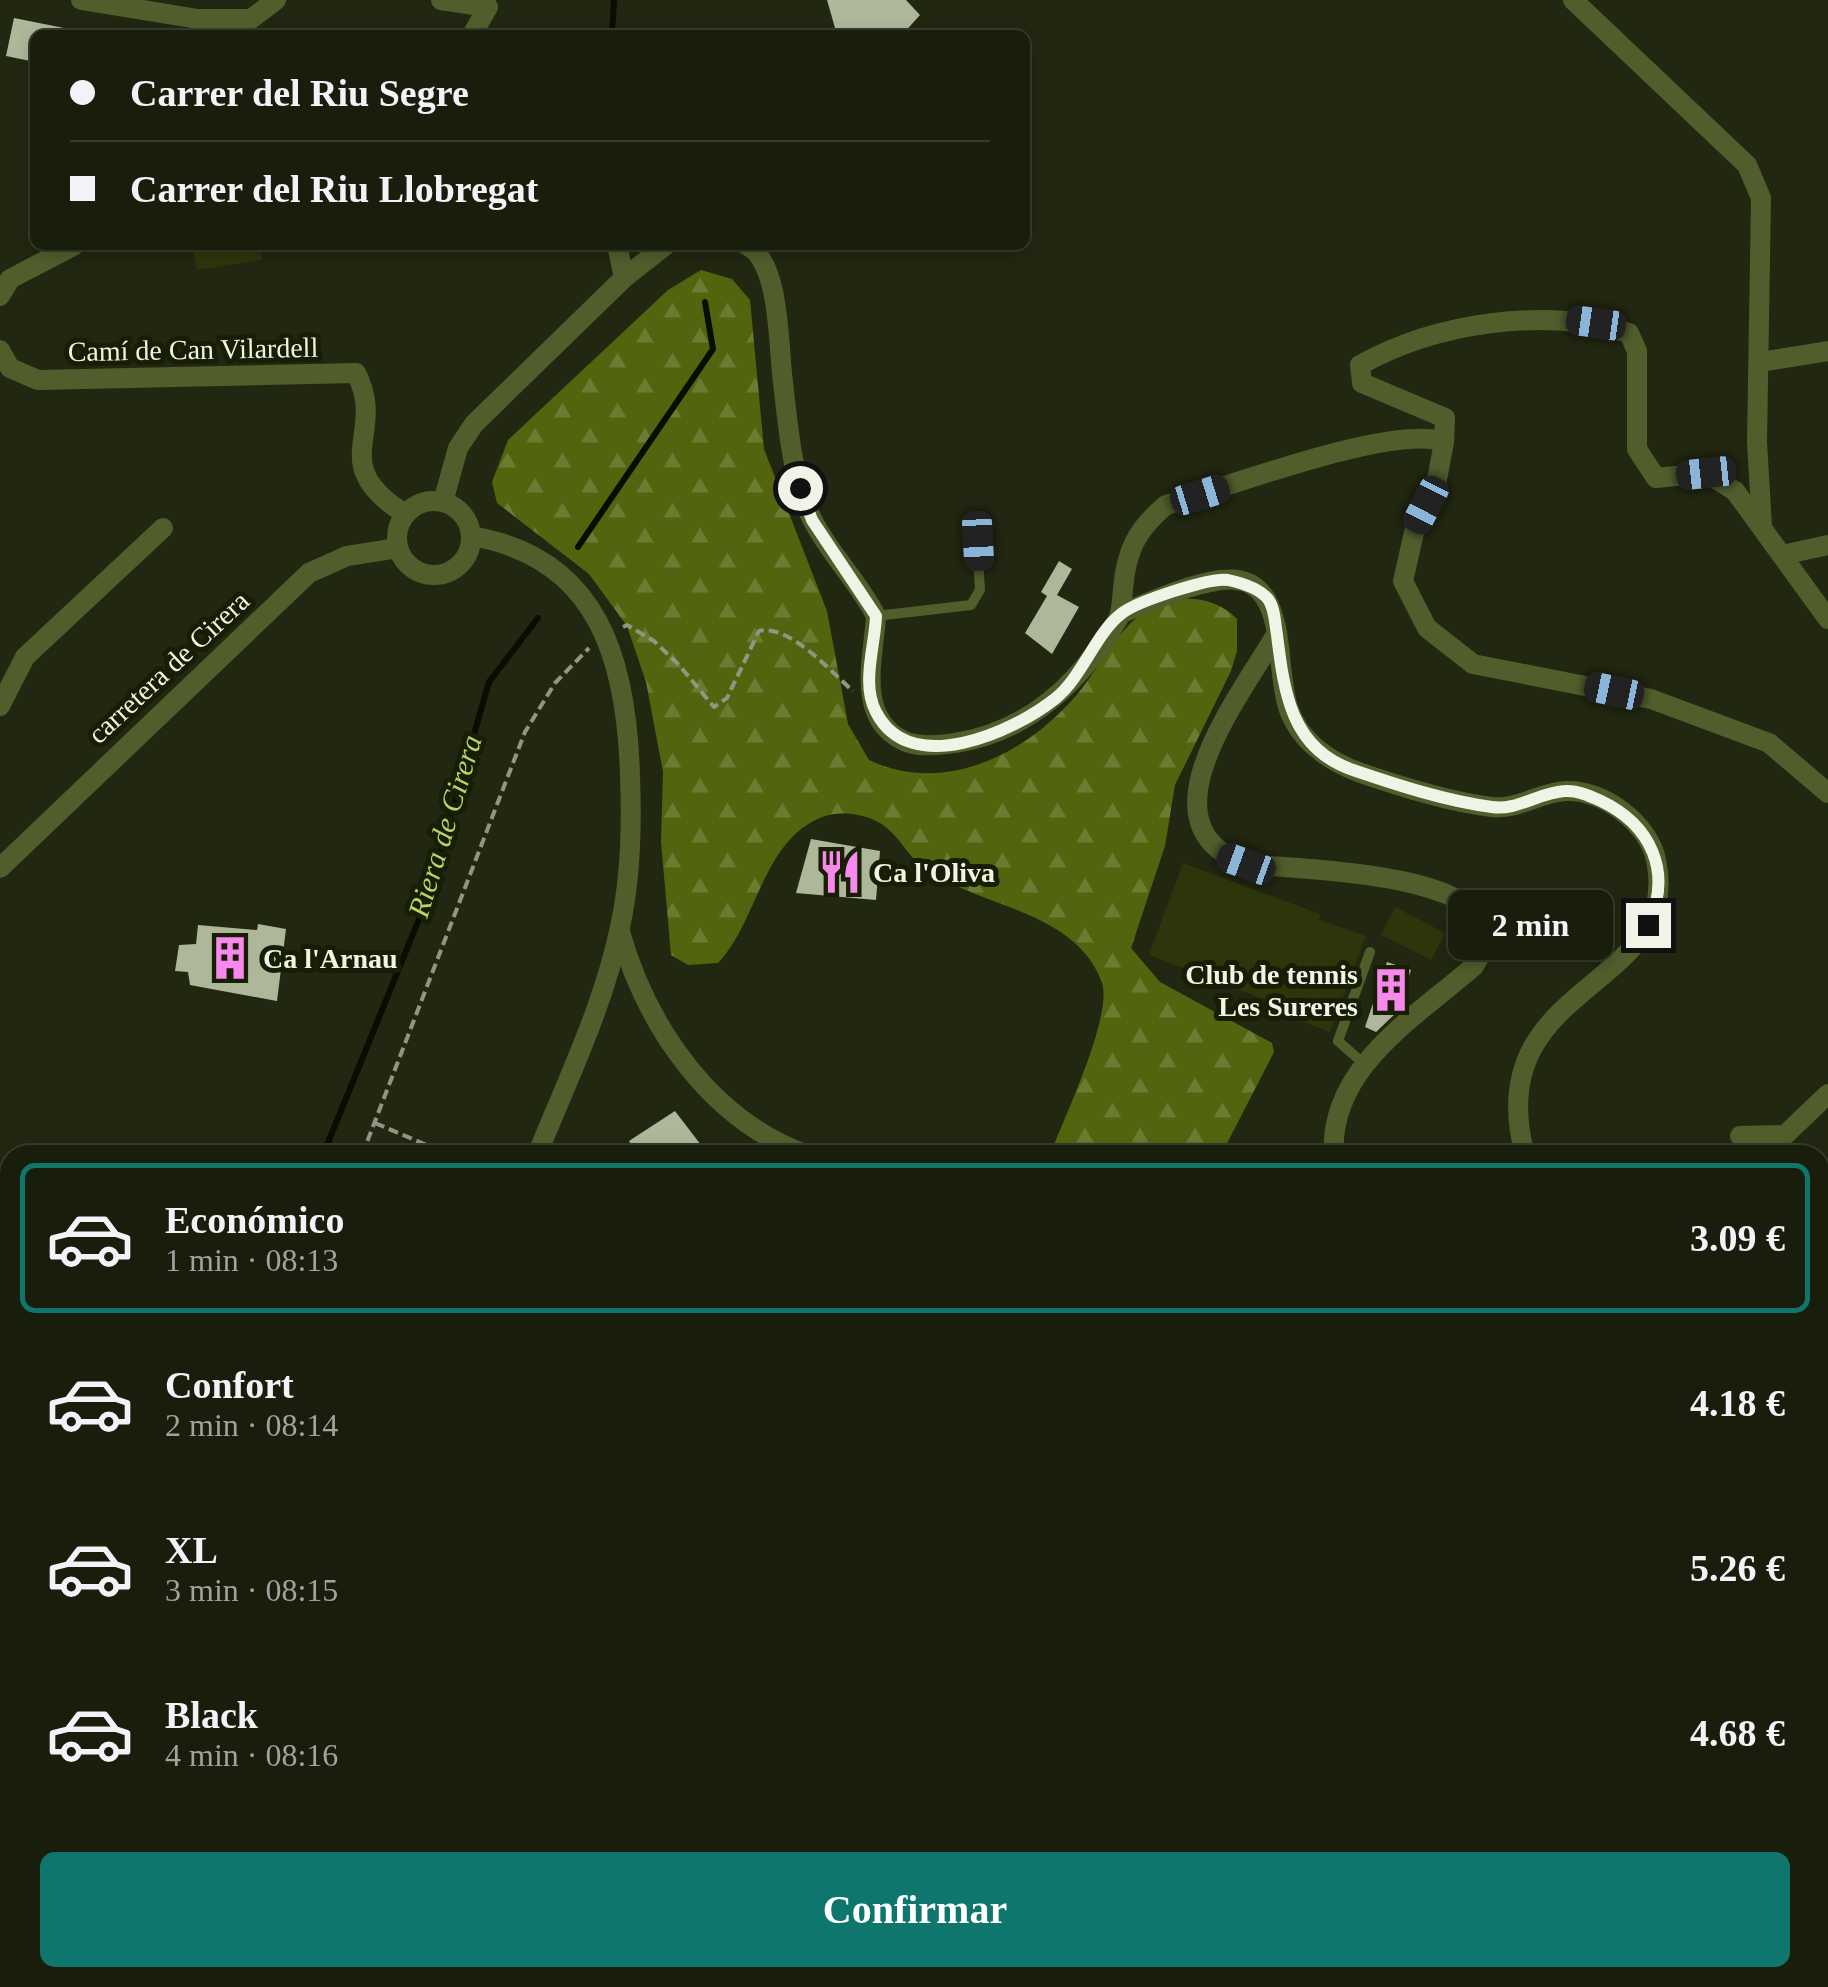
<!DOCTYPE html>
<html lang="es">
<head>
<meta charset="utf-8">
<style>
	body { margin:0; font-family:"Times New Roman",serif; background:#222615; color:#f1f3f6; height:100vh; display:flex; flex-direction:column; font-size:38px; white-space:nowrap }
	* { box-sizing:border-box; margin:0 }
	p { font-size:32px; color:#9fa29d }
	.icon { flex:none; width:55px; height:55px; fill:none; stroke:currentColor; stroke-width:2; stroke-linecap:round; stroke-linejoin:round }
	.map { position:relative; flex:1; overflow:hidden }
	.drawer { position:absolute; left:0px; top:1145px; width:1830px; height:842px; display:flex; flex-direction:column; background:#191d0c; border-radius:30px 30px 0 0; box-shadow:0 5px 15px #0003,0 0 0 2px #373b2d }
	.drawer>* { flex:none }
	.top-card { position:absolute; left:30px; top:30px; width:1000px; height:220px; border-radius:15px; box-shadow:0 5px 15px #0003,0 0 0 2px #373b2d; display:grid; align-content:center; height:220px; padding:0 40px; background:#191d0c }
	.end { position:absolute; width:45px; height:45px; margin:-22px; border:12px solid #f0f4e6; background:#111; box-shadow:0 0 0 5px #111 }
	.from { border-radius:50% }
	.bubble { position:absolute; height:70px; border-radius:15px; background:#191d0c; box-shadow:0 5px 15px #0003,0 0 0 2px #373b2d; font-size:32px; font-weight:800; line-height:70px; text-align:center }
	.car { position:absolute; width:30px; height:60px; margin:-30px -15px; border-radius:12px; box-shadow:0 0 8px 2px #0007; background:linear-gradient(#222 24%,#8ab4d8 0 40%,#222 0 76%,#8ab4d8 0 86%,#222 0) }
	.top-card b { display:flex; align-items:center; gap:35px; height:95px; font-size:38px }
	.top-card b+b { border-top:2px solid #373b2d }
	.top-card i { width:25px; height:25px; background:#f1f3f6 }
	ul { padding:18px 0 0; list-style:none }
	li { display:flex; align-items:center; gap:30px; height:150px; margin:0 20px 15px; padding:0 20px; border:5px solid transparent; border-radius:15px }
	li div { flex:1 }
	li b { display:block; font-size:38px }
	li em { font-style:normal; font-weight:800 }
	li.selected { border-color:#0f766e }
	li>.icon { width:90px; height:90px; stroke-width:1.5 }
	.button { display:flex; gap:20px; margin-top:auto; padding:20px 40px }
	.button a { flex:1; height:115px; border-radius:15px; background:#0f766e; color:#fff; font-size:40px; font-weight:800; line-height:115px; text-align:center }
	.map>svg:first-child { display:block }
	.built { fill:#2a3113 }
	.grass { fill:#2d360b }
	.forest { fill:url(#forest-firs) }
	.lines { fill:none; stroke-linecap:round; stroke-linejoin:round }
	.stream { stroke:#090d00; stroke-width:6 }
	.building { fill:#aeb79a }
	.path { stroke:#919684; stroke-width:4; stroke-dasharray:10 5; stroke-linecap:butt }
	.lane { stroke:#515e2c; stroke-width:10 }
	.street { stroke:#515e2c; stroke-width:20 }
	.route { stroke:#f0f4e6; stroke-width:12 }
	.labels { text-anchor:middle; stroke-width:10; stroke-linejoin:round; paint-order:stroke }
	.street-label { font-size:28px; fill:#f0f4e6; stroke:#181d06 }
	.poi-label { font-size:28px; font-weight:bold; fill:#f0f4e6; stroke:#181d06; text-anchor:start }
	.water-label { font-size:30px; font-style:italic; fill:#b9d469; stroke:#181d06 }
</style>
</head>
<body>
<div class="map">
<svg width="1828" height="1987" viewBox="0 0 1828 1987">
	<defs>
		<pattern id="forest-firs" width="22" height="20" patternUnits="userSpaceOnUse" patternTransform="scale(2.5)"><rect width="22" height="20" fill="#53640f"/><path d="M5 1l3.5 6h-7zM16 11l3.5 6h-7z" fill="#6c7b32"/></pattern>
	</defs>
	<rect width="100%" height="100%" fill="#212710"/>
	<path class="built" d="M 10,1719 L 10,1978 L 148,1978 L 149,1987 L 0,1987 L 0,1723 Z"/>
	<g class="grass">
		<path d="M 192,245 L 260,245 L 262,260 L 197,270 Z"/>
		<path d="M 1183,863 L 1320,914 L 1319,920 L 1366,936 L 1330,1032 L 1284,1015 L 1286,1008 L 1149,955 Z"/>
		<path d="M 1395,907 L 1445,933 L 1431,960 L 1381,935 Z"/>
		<path d="M 0,1223 L 10,1226 L 10,1525 L 0,1522 Z"/>
	</g>
	<path class="forest" d="M 701,270 L 732,279 L 750,300 L 764,449 L 827,611 L 848,724 L 869,760 C 947,797 1033,751 1083,687 C 1100,665 1113,639 1134,620 C 1163,594 1209,590 1237,619 L 1237,651 L 1231,671 L 1175,785 L 1165,846 L 1131,948 L 1160,982 L 1272,1043 L 1274,1052 L 1221,1155 L 1050,1155 C 1063,1120 1113,1016 1102,983 C 1077,912 983,907 928,871 C 906,857 899,831 874,820 C 860,813 837,811 822,817 C 762,841 758,921 718,963 L 688,965 L 671,955 L 661,842 L 663,772 L 646,682 L 627,626 L 589,574 L 497,503 L 492,482 L 508,440 L 668,290 Z"/>
	<g class="lines">
		<g class="stream">
			<path d="M 612,35 L 614,0"/>
			<path d="M 578,547 L 713,349 L 705,302"/>
			<path d="M 323,1155 L 426,902 L 489,682 L 538,618"/>
		</g>
	</g>
	<g class="building">
		<path d="M 827,0 L 906,0 L 920,15 L 902,35 L 837,35 Z"/>
		<path d="M 14,18 L 64,28 L 63,35 L 35,35 L 35,62 L 6,56 Z"/>
		<path d="M 1059,561 L 1072,569 L 1057,595 L 1079,607 L 1052,654 L 1025,633 L 1047,596 L 1041,592 Z"/>
		<path d="M 811,839 L 880,851 L 876,900 L 796,893 Z"/>
		<path d="M 258,924 L 286,929 L 277,1001 L 190,985 L 188,972 L 175,971 L 179,945 L 196,944 L 198,925 L 257,930 Z"/>
		<path d="M 1387,962 L 1411,970 L 1397,1012 L 1376,1032 L 1365,1027 Z"/>
		<path d="M 675,1111 L 704,1149 L 694,1155 L 638,1155 L 629,1141 Z"/>
	</g>
	<g class="lines">
		<g class="path">
			<path d="M 623,627 L 627,625 L 654,641 L 679,665 L 714,707 L 727,698 L 759,631 C 790,624 831,672 853,691"/>
			<path d="M 375,1123 L 450,1155"/>
			<path d="M 362,1155 L 525,732 L 555,683 L 589,648"/>
		</g>
		<g class="lane">
			<path d="M 876,616 L 971,605 L 980,590 L 977,541"/>
			<path d="M 1363,1063 L 1338,1041 L 1370,952"/>
			<path d="M 0,1770 L 10,1766"/>
			<path d="M 114,1978 L 115,1987"/>
		</g>
		<g class="street">
			<path d="M 81,0 L 198,19 L 251,19 L 276,0"/>
			<path d="M 441,0 L 488,7 L 472,35"/>
			<path d="M 1573,0 L 1747,165 L 1761,198 L 1757,442 L 1762,526"/>
			<path d="M 617,245 L 624,278"/>
			<path d="M 746,245 C 781,261 778,347 783,382 C 788,426 792,479 812,519 C 829,553 858,581 876,616 C 874,656 855,716 902,740 C 917,748 939,745 955,743 C 1028,732 1081,682 1118,619 C 1122,610 1122,599 1123,589 C 1126,551 1137,529 1166,505 C 1224,488 1395,423 1444,442 L 1436,485 L 1416,524 L 1403,581 L 1427,628 L 1473,664 L 1651,699 L 1769,743 L 1828,793"/>
			<path d="M 0,296 L 10,279 L 75,245"/>
			<path d="M 0,350 L 10,368 L 38,380 L 356,373 C 388,434 324,463 405,514"/>
			<path d="M 1760,362 L 1828,351"/>
			<path d="M 1444,442 L 1445,418 L 1362,383 L 1360,365 C 1437,322 1545,307 1629,333 L 1637,351 L 1637,449 L 1656,478 L 1706,473 L 1735,491 L 1828,619"/>
			<circle cx="434" cy="538" r="37"/>
			<path d="M 443,502 L 458,448 L 474,424 L 624,278 L 666,245"/>
			<path d="M 471,536 C 600,557 627,663 630,776 C 632,826 631,878 620,927 C 604,1005 567,1081 537,1155"/>
			<path d="M 1782,555 L 1828,545"/>
			<path d="M 1120,614 C 1152,601 1186,585 1221,580 C 1292,571 1273,668 1289,710 C 1301,742 1330,762 1361,773 C 1402,787 1449,802 1492,807 C 1518,810 1540,792 1566,791 C 1603,789 1649,824 1656,860 C 1684,992 1478,980 1525,1155"/>
			<path d="M 1277,633 C 1241,695 1136,826 1246,864 C 1301,870 1460,871 1485,925 L 1482,952 L 1474,966 C 1416,1017 1328,1068 1334,1155"/>
			<path d="M 0,706 L 25,657 L 163,528"/>
			<path d="M 0,868 L 309,573 L 347,556 L 398,548"/>
			<path d="M 620,932 C 647,1027 711,1121 808,1155"/>
			<path d="M 1740,1136 L 1785,1135 L 1828,1094"/>
			<path d="M 1820,1321 L 1828,1311"/>
			<path d="M 0,1703 L 10,1699"/>
			<path d="M 1820,1861 L 1828,1863"/>
			<path d="M 171,1978 L 171,1987"/>
			<path d="M 1366,1987 L 1372,1978"/>
		</g>
	</g>
	<g class="lines">
		<path class="route" d="M 800,488 L 812,520 L 876,616 C 875,646 861,684 876,712 C 910,779 1014,732 1056,698 C 1082,677 1096,633 1121,614 C 1135,602 1210,577 1228,580 C 1242,583 1259,588 1268,599 C 1275,608 1275,624 1277,635 C 1284,692 1291,749 1353,770 C 1397,785 1446,801 1492,807 C 1517,811 1540,792 1565,791 C 1577,790 1590,796 1601,801 C 1651,825 1673,872 1648,925"/>
	</g>
	<defs>
		<g id="restaurant-bare" transform="scale(3.45)"><path d="M-5-6h1v4h1v-4h1v4h1v-4h1v5L-1.5 .5V6h-2V.5L-5-1ZM5-6V6H3V1.5H1.5Q1.5-4 5-6Z" fill="#f788ec" stroke="#181d06" stroke-width="2.5" paint-order="stroke"/></g>
		<g id="building-bare" transform="scale(3.45)"><path d="M-4-6H4V6H1V3H-1V6H-4ZM-2.5-4.3h1.7v1.8h-1.7ZM.8-4.3h1.7v1.8H.8ZM-2.5-1h1.7V.8h-1.7ZM.8-1h1.7V.8H.8Z" fill="#f788ec" stroke="#181d06" stroke-width="2.5" paint-order="stroke"/></g>
	</defs>
	<g fill-rule="evenodd">
		<use href="#restaurant-bare" x="840" y="872"/>
		<use href="#building-bare" x="230" y="958"/>
		<use href="#building-bare" x="1391" y="990"/>
	</g>
	<g class="labels">
		<g class="street-label">
			<text transform="translate(193 349) rotate(-1)" y="10">Camí de Can Vilardell</text>
			<text transform="translate(168 667) rotate(-43)" y="10">carretera de Cirera</text>
		</g>
		<g class="poi-label">
			<text x="873" y="882">Ca l'Oliva</text>
			<text x="263" y="968">Ca l'Arnau</text>
			<text x="1358" y="984" text-anchor="end">Club de tennis<tspan x="1358" dy="32">Les Sureres</tspan></text>
		</g>
		<g class="water-label">
			<text transform="translate(445 826) rotate(-73)" y="10">Riera de Cirera</text>
		</g>
	</g>
</svg>
<i class="end from" style="left:800px;top:488px"></i>
<i class="end" style="left:1648px;top:925px"></i>
<div class="bubble" style="left:1448px;top:890px;width:165px">2 min</div>
<i class="car" style="left:1596px;top:323px;rotate:278deg"></i>
<i class="car" style="left:1706px;top:473px;rotate:264deg"></i>
<i class="car" style="left:1200px;top:495px;rotate:73deg"></i>
<i class="car" style="left:1426px;top:505px;rotate:207deg"></i>
<i class="car" style="left:978px;top:541px;rotate:177deg"></i>
<i class="car" style="left:1614px;top:691px;rotate:282deg"></i>
<i class="car" style="left:1246px;top:864px;rotate:290deg"></i>
<div class="top-card">
<b><i class="from"></i>Carrer del Riu Segre</b>
<b><i></i>Carrer del Riu Llobregat</b>
</div>
<section class="drawer">
<ul>
<li class="selected"><svg class="icon" aria-label="car" viewBox="0 0 24 24"><path d="M5 17H2v-5l4-1 3-4h7l3 4 3 1v5h-3M9 17h6M6 11h13"/><circle cx="7" cy="17" r="2"/><circle cx="17" cy="17" r="2"/></svg><div><b>Económico</b><p>1 min · 08:13</p></div><em>3.09 €</em></li>
<li><svg class="icon" aria-label="car" viewBox="0 0 24 24"><path d="M5 17H2v-5l4-1 3-4h7l3 4 3 1v5h-3M9 17h6M6 11h13"/><circle cx="7" cy="17" r="2"/><circle cx="17" cy="17" r="2"/></svg><div><b>Confort</b><p>2 min · 08:14</p></div><em>4.18 €</em></li>
<li><svg class="icon" aria-label="car" viewBox="0 0 24 24"><path d="M5 17H2v-5l4-1 3-4h7l3 4 3 1v5h-3M9 17h6M6 11h13"/><circle cx="7" cy="17" r="2"/><circle cx="17" cy="17" r="2"/></svg><div><b>XL</b><p>3 min · 08:15</p></div><em>5.26 €</em></li>
<li><svg class="icon" aria-label="car" viewBox="0 0 24 24"><path d="M5 17H2v-5l4-1 3-4h7l3 4 3 1v5h-3M9 17h6M6 11h13"/><circle cx="7" cy="17" r="2"/><circle cx="17" cy="17" r="2"/></svg><div><b>Black</b><p>4 min · 08:16</p></div><em>4.68 €</em></li>
</ul>
<div class="button"><a>Confirmar</a></div>
</section>
</div>
</body>
</html>
